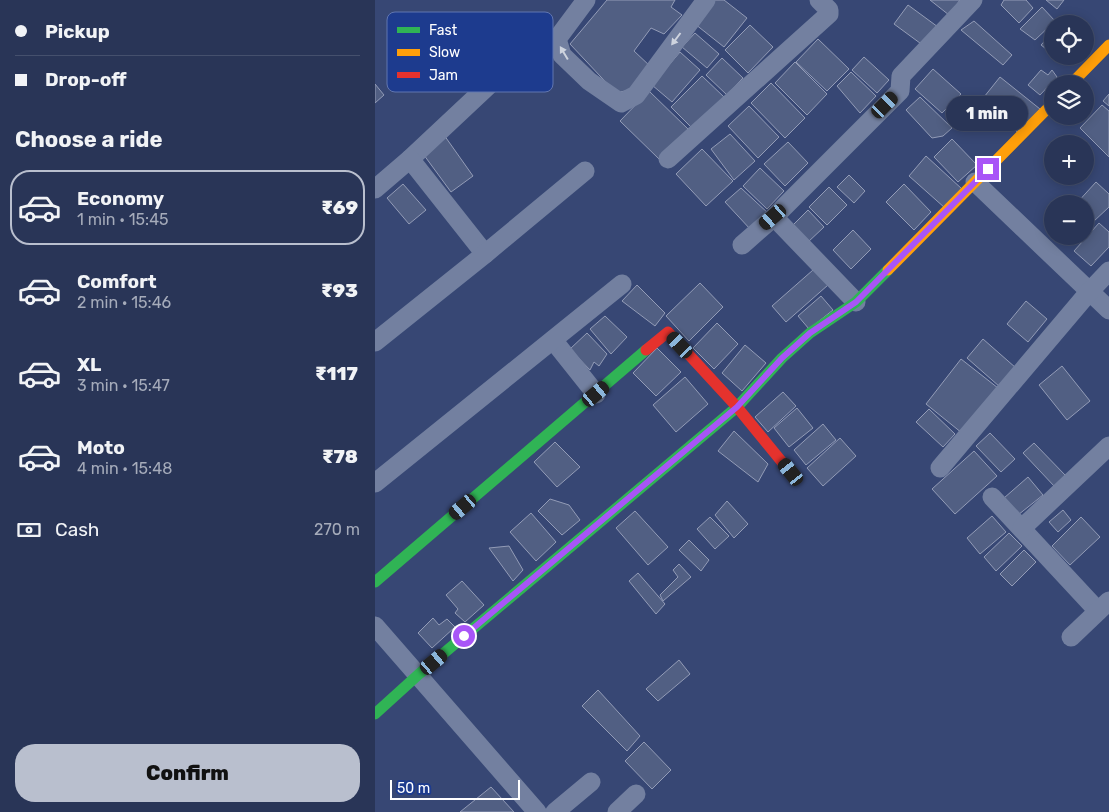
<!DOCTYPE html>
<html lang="en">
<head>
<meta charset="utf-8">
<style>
	body { margin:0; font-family:Rubik,sans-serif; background:#354061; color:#f1f3f6; height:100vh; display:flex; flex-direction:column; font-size:19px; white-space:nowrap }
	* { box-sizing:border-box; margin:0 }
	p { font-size:16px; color:#a5abba }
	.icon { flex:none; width:28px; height:28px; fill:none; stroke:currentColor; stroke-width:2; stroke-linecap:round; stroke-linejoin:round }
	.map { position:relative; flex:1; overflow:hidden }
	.side { display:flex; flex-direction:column; background:#293557; width:375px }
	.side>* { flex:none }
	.banner { display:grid; align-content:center; height:110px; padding:0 15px; background:#293557 }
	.buttons { position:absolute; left:669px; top:15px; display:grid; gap:10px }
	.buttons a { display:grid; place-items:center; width:50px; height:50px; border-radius:50%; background:#293557; box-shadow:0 2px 12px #0003,0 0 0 1px #45506d; font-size:25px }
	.scale { position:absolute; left:15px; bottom:12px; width:130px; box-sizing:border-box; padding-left:5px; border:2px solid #fff; border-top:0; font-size:14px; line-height:18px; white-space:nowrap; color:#fff; -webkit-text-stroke:4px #1d3b8e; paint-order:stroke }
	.end { position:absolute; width:22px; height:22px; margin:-11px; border:6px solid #a855f7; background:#fff; box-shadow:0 0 0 2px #fff }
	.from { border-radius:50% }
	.bubble { position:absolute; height:35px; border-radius:18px; background:#293557; box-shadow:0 2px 12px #0003,0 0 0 1px #45506d; font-size:16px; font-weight:800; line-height:35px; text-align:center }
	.car { position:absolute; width:15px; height:30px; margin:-15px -8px; border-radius:6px; box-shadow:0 0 4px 1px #0007; background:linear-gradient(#222 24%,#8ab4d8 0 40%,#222 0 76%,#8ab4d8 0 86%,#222 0) }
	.banner b { display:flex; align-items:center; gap:18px; height:48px; font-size:19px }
	.banner b+b { border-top:1px solid #45506d }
	.banner i { width:12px; height:12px; background:#f1f3f6 }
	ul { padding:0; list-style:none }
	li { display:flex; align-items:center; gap:15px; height:75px; margin:0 10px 8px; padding:0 5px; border:2px solid transparent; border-radius:20px }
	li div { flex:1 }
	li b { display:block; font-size:19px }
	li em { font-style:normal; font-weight:800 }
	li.current { border-color:#b9bfce }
	li>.icon { width:45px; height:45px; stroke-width:1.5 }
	h2 { padding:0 15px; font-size:22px; line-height:60px }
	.pay { display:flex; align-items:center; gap:12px; height:55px; padding:0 15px; font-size:19px }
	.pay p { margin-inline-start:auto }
	.cta { display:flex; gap:10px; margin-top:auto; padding:10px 15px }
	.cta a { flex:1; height:58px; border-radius:20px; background:#b9bfce; color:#111; font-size:20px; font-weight:800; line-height:58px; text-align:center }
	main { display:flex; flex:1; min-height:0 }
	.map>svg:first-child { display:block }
	.building { fill:#515f83; stroke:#939cb7 }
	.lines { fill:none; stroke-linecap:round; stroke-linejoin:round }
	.street { stroke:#7380a0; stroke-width:19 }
	.fast { stroke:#30b455; stroke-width:11 }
	.slow { stroke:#ff9f0a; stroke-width:11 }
	.jam { stroke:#e5322d; stroke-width:11 }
	.oneway { fill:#ced3de }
	.route { stroke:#a855f7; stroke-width:6 }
	.key { fill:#1d3b8e; stroke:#6176b0; stroke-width:1 }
	.key-label { font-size:14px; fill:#fff }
</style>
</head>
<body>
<main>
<section class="side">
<div class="banner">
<b><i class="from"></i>Pickup</b>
<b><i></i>Drop-off</b>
</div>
<h2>Choose a ride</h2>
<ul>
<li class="current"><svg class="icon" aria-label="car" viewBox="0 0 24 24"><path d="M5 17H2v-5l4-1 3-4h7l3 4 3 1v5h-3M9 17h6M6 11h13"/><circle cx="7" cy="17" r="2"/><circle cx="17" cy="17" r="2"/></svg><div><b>Economy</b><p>1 min · 15:45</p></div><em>₹69</em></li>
<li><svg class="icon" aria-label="car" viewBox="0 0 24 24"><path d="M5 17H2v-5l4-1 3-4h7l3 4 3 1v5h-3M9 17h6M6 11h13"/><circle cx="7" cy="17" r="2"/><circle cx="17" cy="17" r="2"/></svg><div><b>Comfort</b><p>2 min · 15:46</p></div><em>₹93</em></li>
<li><svg class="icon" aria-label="car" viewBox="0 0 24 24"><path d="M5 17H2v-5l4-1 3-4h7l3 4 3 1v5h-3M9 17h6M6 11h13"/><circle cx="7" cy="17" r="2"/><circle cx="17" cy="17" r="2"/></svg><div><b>XL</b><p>3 min · 15:47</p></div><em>₹117</em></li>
<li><svg class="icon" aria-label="car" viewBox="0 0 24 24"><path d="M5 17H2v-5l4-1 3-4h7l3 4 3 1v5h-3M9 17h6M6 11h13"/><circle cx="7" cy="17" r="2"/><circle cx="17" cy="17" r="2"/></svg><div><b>Moto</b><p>4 min · 15:48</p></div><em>₹78</em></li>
</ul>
<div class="pay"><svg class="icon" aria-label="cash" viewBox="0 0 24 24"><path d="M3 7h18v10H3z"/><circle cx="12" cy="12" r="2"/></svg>Cash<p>270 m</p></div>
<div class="cta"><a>Confirm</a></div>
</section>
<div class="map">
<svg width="734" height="812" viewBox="0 0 734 812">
	<rect width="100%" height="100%" fill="#374774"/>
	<g class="building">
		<path d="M 232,0 L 300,0 L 296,7 L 307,15 L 289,34 L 276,28 L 259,51 L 276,67 L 259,89 L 241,93 L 195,44 Z"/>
		<path d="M 339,0 L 349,0 L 372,18 L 349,47 L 320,24 Z"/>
		<path d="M 555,0 L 585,0 L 574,15 Z"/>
		<path d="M 629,0 L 651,0 L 658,8 L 644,23 L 626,5 Z"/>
		<path d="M 671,0 L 689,0 L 682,9 Z"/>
		<path d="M 533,5 L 563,27 L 549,46 L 519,24 Z"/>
		<path d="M 667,7 L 680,21 L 660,40 L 645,29 Z"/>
		<path d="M 599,21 L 637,55 L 628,65 L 586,30 Z"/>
		<path d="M 375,25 L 398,47 L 373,73 L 350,50 Z"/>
		<path d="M 678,32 L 678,51 L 675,52 L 666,45 Z"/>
		<path d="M 320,33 L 344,54 L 332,68 L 307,47 Z"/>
		<path d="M 443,39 L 474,69 L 452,91 L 421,62 Z"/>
		<path d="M 305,52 L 325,70 L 297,102 L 277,85 Z"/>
		<path d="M 489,57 L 514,80 L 502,93 L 477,70 Z"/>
		<path d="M 347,58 L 368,78 L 352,95 L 331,75 Z"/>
		<path d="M 420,62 L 452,94 L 432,115 L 400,83 Z"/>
		<path d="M 558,69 L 586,94 L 567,113 L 540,89 Z"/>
		<path d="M 666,70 L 673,75 L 677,70 L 682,77 L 665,95 L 653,85 Z"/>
		<path d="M 476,72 L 501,96 L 485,113 L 462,86 Z"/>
		<path d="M 327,76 L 349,97 L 318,129 L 296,107 Z"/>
		<path d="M 625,77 L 665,109 L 645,134 L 605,102 Z"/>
		<path d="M 396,83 L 430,118 L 410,138 L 376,103 Z"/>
		<path d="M 0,84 L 9,95 L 0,103 Z"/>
		<path d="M 274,91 L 313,129 L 284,159 L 245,121 Z"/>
		<path d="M 734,94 L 734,106 L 728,101 Z"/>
		<path d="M 545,97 L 577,128 L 568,136 L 557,138 L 531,110 Z"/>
		<path d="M 727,105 L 734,111 L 734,157 L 705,128 Z"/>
		<path d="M 374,106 L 404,137 L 383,158 L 353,126 Z"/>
		<path d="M 355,134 L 380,161 L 359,180 L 336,149 Z"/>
		<path d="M 69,135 L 98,176 L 76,192 L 46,151 Z"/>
		<path d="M 577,139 L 602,165 L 583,182 L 559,157 Z"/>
		<path d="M 413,142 L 433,163 L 410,186 L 389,164 Z"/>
		<path d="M 327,149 L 358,181 L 331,206 L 301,174 Z"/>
		<path d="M 551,156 L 587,189 L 570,208 L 534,176 Z"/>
		<path d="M 385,168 L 409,191 L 392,209 L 368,186 Z"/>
		<path d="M 474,175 L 490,191 L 479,203 L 462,187 Z"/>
		<path d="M 721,182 L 734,194 L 734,207 L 718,222 L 710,225 L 710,204 L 701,204 Z"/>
		<path d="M 28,184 L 51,210 L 34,224 L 12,198 Z"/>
		<path d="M 529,184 L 556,212 L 539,230 L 511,202 Z"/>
		<path d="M 454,187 L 472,205 L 452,225 L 434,207 Z"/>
		<path d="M 366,188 L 394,214 L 376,230 L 350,202 Z"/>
		<path d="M 433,210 L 449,227 L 432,243 L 417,226 Z"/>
		<path d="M 724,223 L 734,232 L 734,247 L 716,266 L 699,251 Z"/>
		<path d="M 478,230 L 496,249 L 476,269 L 458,250 Z"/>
		<path d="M 438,270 L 453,285 L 411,322 L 397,306 Z"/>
		<path d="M 325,283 L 348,307 L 314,341 L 291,316 Z"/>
		<path d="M 262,285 L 290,313 L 280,326 L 247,301 Z"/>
		<path d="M 446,296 L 458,310 L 434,329 L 423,316 Z"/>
		<path d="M 651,301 L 672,319 L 653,342 L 632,324 Z"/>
		<path d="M 230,316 L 252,337 L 236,354 L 215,329 Z"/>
		<path d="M 342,323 L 363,344 L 339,369 L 318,348 Z"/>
		<path d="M 212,333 L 232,354 L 224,366 L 219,362 L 215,370 L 195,349 Z"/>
		<path d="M 608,339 L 641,368 L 625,387 L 592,358 Z"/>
		<path d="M 370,345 L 391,363 L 367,391 L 347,373 Z"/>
		<path d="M 282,348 L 306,372 L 281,396 L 258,373 Z"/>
		<path d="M 586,359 L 623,388 L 587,433 L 551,404 Z"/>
		<path d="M 687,366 L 715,401 L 692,420 L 664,385 Z"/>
		<path d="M 310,377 L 333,404 L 301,432 L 278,405 Z"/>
		<path d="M 408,392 L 421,406 L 393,432 L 380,417 Z"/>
		<path d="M 422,408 L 438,428 L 414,447 L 399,428 Z"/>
		<path d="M 554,409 L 580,434 L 568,447 L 541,422 Z"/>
		<path d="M 448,424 L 461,440 L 431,465 L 419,450 Z"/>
		<path d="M 359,431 L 393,464 L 383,482 L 343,451 Z"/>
		<path d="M 615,433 L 640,459 L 626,472 L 601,446 Z"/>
		<path d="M 465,438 L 481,456 L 448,486 L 432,468 Z"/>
		<path d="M 180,442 L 205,467 L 182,487 L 159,462 Z"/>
		<path d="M 659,443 L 691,476 L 680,487 L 648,453 Z"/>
		<path d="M 599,451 L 622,476 L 580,514 L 557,489 Z"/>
		<path d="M 653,477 L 668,495 L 643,515 L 629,498 Z"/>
		<path d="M 175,499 L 194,505 L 205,520 L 187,535 L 163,511 Z"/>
		<path d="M 352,501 L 373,524 L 359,538 L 340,515 Z"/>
		<path d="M 688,510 L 696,520 L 683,532 L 674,522 Z"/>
		<path d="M 260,511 L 293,547 L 273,565 L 241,528 Z"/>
		<path d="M 156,513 L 181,542 L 161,561 L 135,532 Z"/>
		<path d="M 617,516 L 631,532 L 605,554 L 592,538 Z"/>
		<path d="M 335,517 L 354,536 L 340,549 L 322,529 Z"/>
		<path d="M 706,517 L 725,537 L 695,565 L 677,546 Z"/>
		<path d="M 634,533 L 647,546 L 621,571 L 609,557 Z"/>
		<path d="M 314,540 L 334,560 L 326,571 L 304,550 Z"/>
		<path d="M 134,546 L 148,570 L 138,581 L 114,548 Z"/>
		<path d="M 649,550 L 661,562 L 637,586 L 625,574 Z"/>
		<path d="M 304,564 L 316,577 L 288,601 L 285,595 L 303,577 L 298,570 Z"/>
		<path d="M 263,573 L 290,604 L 281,614 L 254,581 Z"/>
		<path d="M 87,581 L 109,605 L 90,622 L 80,613 L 83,609 L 71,595 Z"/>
		<path d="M 58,618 L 64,625 L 72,619 L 80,627 L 57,648 L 43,633 Z"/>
		<path d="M 304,660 L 315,674 L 283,701 L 271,689 Z"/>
		<path d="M 223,690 L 265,736 L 252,751 L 207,706 Z"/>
		<path d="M 269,742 L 296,770 L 277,789 L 250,761 Z"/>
		<path d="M 116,787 L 139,812 L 85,812 Z"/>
	</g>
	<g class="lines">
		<g class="street">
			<path d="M 211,0 L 182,39 L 187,55 L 214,81 L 246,103 L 261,95 L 331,0"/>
			<path d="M 35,159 L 130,70"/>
			<path d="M 293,159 L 454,14 L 454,10 L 444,0"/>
			<path d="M 600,182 L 734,310"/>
			<path d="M 0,189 L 35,159 L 110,254"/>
			<path d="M 367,245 L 399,217"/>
			<path d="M 481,302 L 399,217 L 525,91 L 526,76 L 598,0"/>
			<path d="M 178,340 L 221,394"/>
			<path d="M 0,342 L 110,254 L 210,171"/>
			<path d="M 565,468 L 714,292 L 734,271"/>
			<path d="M 0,483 L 247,284"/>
			<path d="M 617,497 L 723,611"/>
			<path d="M 647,528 L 734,446"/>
			<path d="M 0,626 L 162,812"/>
			<path d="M 696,637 L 734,601"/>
			<path d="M 180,812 L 216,782"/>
			<path d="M 242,812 L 261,794"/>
		</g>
		<g class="fast">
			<path d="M 0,582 L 271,350"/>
			<path d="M 0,714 L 44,674 L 362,407 L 407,358 L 435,333 L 481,302 L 513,270"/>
		</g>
		<g class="slow">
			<path d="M 696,84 L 734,45"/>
			<path d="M 513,270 L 678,103"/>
		</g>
		<path class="jam" d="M 271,350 L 293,332 L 362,407 L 416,473"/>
	</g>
	<defs><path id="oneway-solid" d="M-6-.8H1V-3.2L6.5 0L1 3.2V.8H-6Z" transform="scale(1.25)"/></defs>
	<g class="oneway">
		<use href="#oneway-solid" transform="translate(301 39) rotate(127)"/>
		<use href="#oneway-solid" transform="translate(189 53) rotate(-121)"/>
	</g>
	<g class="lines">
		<path class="route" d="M 89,636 L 362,407 L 407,358 L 435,333 L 481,302 L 613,169"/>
	</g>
	<rect x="12" y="12" width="166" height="80" rx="8" class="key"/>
	<rect x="22" y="27" width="23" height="6" fill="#30b455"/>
	<rect x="22" y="49" width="23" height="7" fill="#ff9f0a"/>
	<rect x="22" y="72" width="23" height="6" fill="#e5322d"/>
	<g class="key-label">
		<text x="54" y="35">Fast</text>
		<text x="54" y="57">Slow</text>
		<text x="54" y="80">Jam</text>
	</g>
</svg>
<div class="buttons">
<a><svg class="icon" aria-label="locate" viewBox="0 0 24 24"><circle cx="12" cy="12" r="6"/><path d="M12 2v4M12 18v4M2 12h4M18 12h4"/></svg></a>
<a><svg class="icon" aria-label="layers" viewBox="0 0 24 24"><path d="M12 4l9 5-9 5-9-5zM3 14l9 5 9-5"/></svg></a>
<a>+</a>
<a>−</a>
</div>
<div class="scale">50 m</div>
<i class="end from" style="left:89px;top:636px"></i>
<i class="end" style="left:613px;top:169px"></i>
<div class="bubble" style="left:571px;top:96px;width:82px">1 min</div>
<i class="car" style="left:510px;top:105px;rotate:45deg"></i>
<i class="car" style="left:398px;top:217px;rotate:229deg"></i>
<i class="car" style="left:305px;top:345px;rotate:317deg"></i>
<i class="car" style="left:221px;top:394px;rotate:50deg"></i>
<i class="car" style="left:416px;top:472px;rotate:321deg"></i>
<i class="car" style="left:88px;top:507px;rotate:230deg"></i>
<i class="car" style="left:59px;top:662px;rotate:50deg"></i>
</div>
</main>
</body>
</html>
